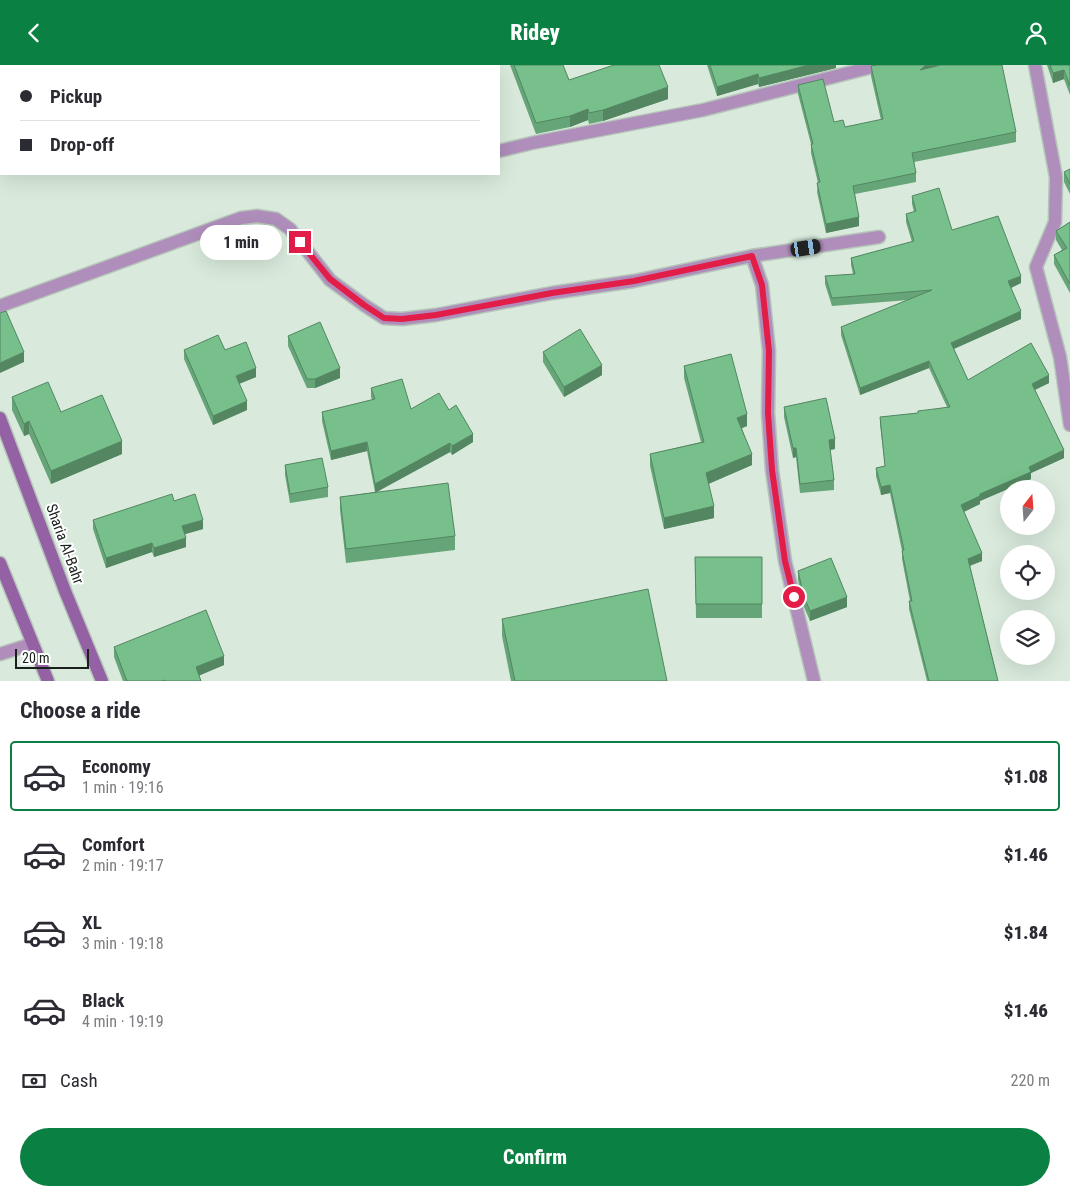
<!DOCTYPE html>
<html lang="en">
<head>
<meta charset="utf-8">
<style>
	body { margin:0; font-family:"Roboto Condensed",sans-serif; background:#f2f2f3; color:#2b2b33; height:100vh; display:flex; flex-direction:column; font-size:19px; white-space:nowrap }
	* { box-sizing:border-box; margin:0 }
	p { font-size:16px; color:#7c7c81 }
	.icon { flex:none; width:28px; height:28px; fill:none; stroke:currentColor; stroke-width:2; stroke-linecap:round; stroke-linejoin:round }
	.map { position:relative; height:616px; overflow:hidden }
	.details { display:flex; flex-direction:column; background:#fff; flex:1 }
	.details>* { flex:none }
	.guide { position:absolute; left:0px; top:0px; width:500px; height:110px; box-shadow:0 5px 20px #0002; display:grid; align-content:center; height:110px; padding:0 20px; background:#fff }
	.needle { width:32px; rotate:17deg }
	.controls { position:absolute; left:1000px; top:415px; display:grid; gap:10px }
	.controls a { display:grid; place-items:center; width:55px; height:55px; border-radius:50%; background:#fff; box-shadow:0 5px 20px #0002; font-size:25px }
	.scale { position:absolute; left:15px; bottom:12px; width:74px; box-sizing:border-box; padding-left:5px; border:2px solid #191f1b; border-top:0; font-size:14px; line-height:18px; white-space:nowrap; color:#191f1b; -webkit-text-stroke:4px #fff; paint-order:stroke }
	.end { position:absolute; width:22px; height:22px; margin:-11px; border:6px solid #e11d48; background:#fff; box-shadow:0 0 0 2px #fff }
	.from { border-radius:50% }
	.bubble { position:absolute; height:35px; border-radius:18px; background:#fff; box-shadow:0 5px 20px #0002; font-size:16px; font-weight:800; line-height:35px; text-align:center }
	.car { position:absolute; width:15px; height:30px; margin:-15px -8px; border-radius:6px; box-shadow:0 0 4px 1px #0007; background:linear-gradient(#222 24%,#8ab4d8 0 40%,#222 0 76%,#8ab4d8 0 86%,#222 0) }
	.guide b { display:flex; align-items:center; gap:18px; height:48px; font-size:19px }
	.guide b+b { border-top:1px solid #e1e1e2 }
	.guide i { width:12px; height:12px; background:#2b2b33 }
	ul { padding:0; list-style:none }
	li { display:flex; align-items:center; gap:15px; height:70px; margin:0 10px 8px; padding:0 10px; border:2px solid transparent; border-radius:5px }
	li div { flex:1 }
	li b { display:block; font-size:19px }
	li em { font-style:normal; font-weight:800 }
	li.selected { border-color:#0b8043 }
	li>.icon { width:45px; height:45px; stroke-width:1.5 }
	h2 { padding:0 20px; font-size:22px; line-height:60px }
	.pay { display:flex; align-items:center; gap:12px; height:55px; padding:0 20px; font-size:19px }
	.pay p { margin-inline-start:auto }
	.action { display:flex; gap:10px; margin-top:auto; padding:10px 20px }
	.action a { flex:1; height:58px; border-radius:30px; background:#0b8043; color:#fff; font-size:20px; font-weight:800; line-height:58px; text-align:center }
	header { display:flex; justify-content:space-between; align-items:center; height:65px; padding:0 20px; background:#0b8043; color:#fff; font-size:22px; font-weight:800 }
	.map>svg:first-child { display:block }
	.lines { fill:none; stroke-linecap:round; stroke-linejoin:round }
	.minor-casing { stroke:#b6c5b9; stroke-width:15 }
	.secondary-casing { stroke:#b6c5b9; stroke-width:15 }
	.minor { stroke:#af8ebb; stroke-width:12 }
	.secondary { stroke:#9462a4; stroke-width:12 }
	.wall { fill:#66a578 }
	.shaded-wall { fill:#538661 }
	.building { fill:#77c08b; stroke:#538661 }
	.route { stroke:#e11d48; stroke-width:6 }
	.labels { text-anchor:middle; stroke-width:4; stroke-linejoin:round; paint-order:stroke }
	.street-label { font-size:15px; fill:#191f1b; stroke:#fff }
</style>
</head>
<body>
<header><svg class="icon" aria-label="back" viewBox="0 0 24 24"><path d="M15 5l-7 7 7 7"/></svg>Ridey<svg class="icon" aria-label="person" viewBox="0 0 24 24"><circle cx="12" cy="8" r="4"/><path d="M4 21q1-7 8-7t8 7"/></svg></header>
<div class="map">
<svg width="1070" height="616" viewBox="0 0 1070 616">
	<rect width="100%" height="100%" fill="#d9eadc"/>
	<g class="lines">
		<g class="minor-casing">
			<g id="minor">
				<path d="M 414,0 L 414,1"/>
				<path d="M 1035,0 L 1056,112 L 1055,157 L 1036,202 L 1060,292 L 1070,360"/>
				<path d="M 499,86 L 532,78 L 703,45 L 880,0"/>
				<path d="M 752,191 L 762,220 L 769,286 L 768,348 L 772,405 L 785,496 L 814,616"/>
				<path d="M 0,241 L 241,153 L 257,151 L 276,154 L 290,164 L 330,215 L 364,240 L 384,253 L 402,254 L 436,250 L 552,228 L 634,216 L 752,191 L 879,172"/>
				<path d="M 0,589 L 32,579"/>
			</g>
		</g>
		<g class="secondary-casing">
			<g id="secondary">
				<path d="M 0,353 L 65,526 L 102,616"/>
				<path d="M 0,498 L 48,616"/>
			</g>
		</g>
		<use href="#minor" class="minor"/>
		<use href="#secondary" class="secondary"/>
	</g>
	<g class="wall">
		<path d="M 510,0 L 563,0 L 569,15 L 668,34 L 603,56 L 589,59 L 588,55 L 570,62 L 536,69 Z"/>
		<path d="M 707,0 L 836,0 L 836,3 L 759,22 L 758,19 L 717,31 Z"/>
		<path d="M 877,0 L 938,0 L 937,1 L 1016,67 L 1016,77 L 914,97 L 916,108 L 916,117 L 855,129 L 859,161 L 826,168 L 817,127 L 818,118 L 811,88 L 811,79 L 798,29 L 798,20 L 834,57 L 845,62 L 881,55 L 871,11 L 871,1 Z"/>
		<path d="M 1047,0 L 1070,0 L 1070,30 L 1064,14 L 1053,18 Z"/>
		<path d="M 1070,104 L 1070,129 L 1064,117 L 1064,107 Z"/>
		<path d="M 912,131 L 952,165 L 1021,218 L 1011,223 L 1021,254 L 954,284 L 968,315 L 1049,318 L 1035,325 L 1064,393 L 1031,408 L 1031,414 L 980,436 L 980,439 L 964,447 L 982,496 L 970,501 L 998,616 L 927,616 L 909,544 L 909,536 L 910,536 L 902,494 L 902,486 L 890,428 L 881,430 L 876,411 L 876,403 L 885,401 L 880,359 L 880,352 L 918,348 L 947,342 L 929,303 L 860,330 L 841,270 L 841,262 L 909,235 L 832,241 L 825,219 L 825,211 L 853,209 L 851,200 L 851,193 L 912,177 L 906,157 L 906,149 L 914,147 L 912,139 Z"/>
		<path d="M 1070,157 L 1070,228 L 1054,199 L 1054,190 L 1062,185 L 1056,175 L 1056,166 Z"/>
		<path d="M 288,271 L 340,313 L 315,323 L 307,323 L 288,281 Z"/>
		<path d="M 184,285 L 225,285 L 256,312 L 239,319 L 247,345 L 213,360 L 184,294 Z"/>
		<path d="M 543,287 L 602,310 L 564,332 L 543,297 Z"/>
		<path d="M 684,301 L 747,361 L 742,363 L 752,400 L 708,419 L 714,453 L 664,464 L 650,401 L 650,389 L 701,377 L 684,313 Z"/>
		<path d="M 371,323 L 411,344 L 449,345 L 473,377 L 452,390 L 450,387 L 375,427 L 455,471 L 455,485 L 346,498 L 340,445 L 340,432 L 375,427 L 367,386 L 331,395 L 322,356 L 322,347 L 372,335 L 371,332 Z"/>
		<path d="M 12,332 L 61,347 L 122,389 L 51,419 L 29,369 L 24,371 L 12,345 Z"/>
		<path d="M 784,342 L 835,384 L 830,385 L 834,415 L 834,425 L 800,428 L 796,392 L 793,393 L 784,352 Z"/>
		<path d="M 285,400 L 328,422 L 328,432 L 290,438 L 285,410 Z"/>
		<path d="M 174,436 L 203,464 L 185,469 L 186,482 L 154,492 L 152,487 L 106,503 L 93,464 L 93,455 Z"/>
		<path d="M 695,492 L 762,492 L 762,553 L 696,553 Z"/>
		<path d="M 798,506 L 847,542 L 810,556 L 804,542 L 798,515 Z"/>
		<path d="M 502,554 L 667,616 L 511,616 L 502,571 Z"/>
		<path d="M 114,582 L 224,600 L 199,610 L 201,616 L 123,616 L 114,592 Z"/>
	</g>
	<g class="shaded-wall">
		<path d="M 809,0 L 836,0 L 836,3 L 759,22 L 759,13 Z"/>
		<path d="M 926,0 L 938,0 L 920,14 L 920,5 Z"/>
		<path d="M 1064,5 L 1064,14 L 1053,18 L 1053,8 Z"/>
		<path d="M 758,9 L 758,19 L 717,31 L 717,22 Z"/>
		<path d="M 668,22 L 668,34 L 603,56 L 603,45 Z"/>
		<rect x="0" y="35" width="1" height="9"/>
		<path d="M 588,44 L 588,55 L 570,62 L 570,51 Z"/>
		<path d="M 859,152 L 859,161 L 826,168 L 826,159 Z"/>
		<path d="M 1021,211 L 1021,218 L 1008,224 L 1008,216 Z"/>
		<path d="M 1021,246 L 1021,254 L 951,285 L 951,278 Z"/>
		<path d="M 24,287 L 24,297 L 0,308 L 0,298 Z"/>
		<path d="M 929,296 L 929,303 L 860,330 L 860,323 Z"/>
		<path d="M 602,300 L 602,310 L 564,332 L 564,322 Z"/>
		<path d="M 256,303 L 256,312 L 236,320 L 236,311 Z"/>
		<path d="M 340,303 L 340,313 L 315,323 L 315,314 Z"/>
		<path d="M 1049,310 L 1049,318 L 1032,326 L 1032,319 Z"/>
		<path d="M 247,336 L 247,345 L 213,360 L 213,351 Z"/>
		<path d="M 747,349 L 747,361 L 737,365 L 737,353 Z"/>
		<path d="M 29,356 L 29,369 L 24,371 L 24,359 Z"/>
		<path d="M 473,369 L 473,377 L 452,390 L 452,381 Z"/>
		<path d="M 835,374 L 835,384 L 829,385 L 829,375 Z"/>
		<path d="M 122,376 L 122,389 L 51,419 L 51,406 Z"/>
		<path d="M 367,377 L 367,386 L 331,395 L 331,386 Z"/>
		<path d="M 450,378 L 450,387 L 375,428 L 375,419 Z"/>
		<path d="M 793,383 L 796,383 L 796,392 L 793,393 Z"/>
		<path d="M 1064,385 L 1064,393 L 1031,408 L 1031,414 L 980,436 L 980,439 L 961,448 L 961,440 L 1029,402 Z"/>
		<path d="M 752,389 L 752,400 L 706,420 L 706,408 Z"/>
		<path d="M 890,420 L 890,428 L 881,430 L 881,422 Z"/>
		<path d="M 714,441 L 714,453 L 664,464 L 664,453 Z"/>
		<path d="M 203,455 L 203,464 L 182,470 L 182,461 Z"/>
		<path d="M 186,473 L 186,482 L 154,492 L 154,483 Z"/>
		<path d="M 152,478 L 152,487 L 106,503 L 106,493 Z"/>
		<path d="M 982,488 L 982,496 L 968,501 L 968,494 Z"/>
		<path d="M 847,532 L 847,542 L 810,556 L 810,546 Z"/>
		<path d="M 224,591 L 224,600 L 196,612 L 196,602 Z"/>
	</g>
	<g class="building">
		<path d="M 0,0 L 81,0 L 79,1 L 1,1 L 1,35 L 0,35 Z"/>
		<path d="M 514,0 L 563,0 L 569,15 L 614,0 L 659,0 L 668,22 L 603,45 L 589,48 L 588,44 L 570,51 L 536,58 Z"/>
		<path d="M 710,0 L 809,0 L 759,13 L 758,9 L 717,22 Z"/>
		<path d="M 877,0 L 926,0 L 920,5 L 941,0 L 1002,0 L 1016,67 L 912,88 L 916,108 L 853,121 L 859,152 L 826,159 L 817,118 L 820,117 L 811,79 L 813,79 L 798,20 L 823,14 L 834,57 L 843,55 L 845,62 L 883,54 L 871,1 Z"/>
		<path d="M 1050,0 L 1070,0 L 1070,21 L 1064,5 L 1053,8 Z"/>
		<path d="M 1070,104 L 1070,119 L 1064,107 Z"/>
		<path d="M 939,123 L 952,165 L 998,151 L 1021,211 L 1008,216 L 1021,246 L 951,278 L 968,315 L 1031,278 L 1049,310 L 1032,319 L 1064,385 L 1029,402 L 1031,407 L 980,429 L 980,431 L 961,440 L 982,488 L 968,494 L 998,616 L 929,616 L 909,536 L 912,536 L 902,486 L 904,485 L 890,420 L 881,422 L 876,403 L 885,401 L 880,352 L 918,348 L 918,346 L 950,342 L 929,296 L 860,323 L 841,262 L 932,225 L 832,233 L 825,211 L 855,209 L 851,193 L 914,176 L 906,149 L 916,146 L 912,131 Z"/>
		<path d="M 1070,157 L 1070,219 L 1054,190 L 1067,183 L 1056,166 Z"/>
		<path d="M 6,246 L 24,287 L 0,298 L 0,248 Z"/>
		<path d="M 320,257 L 340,303 L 315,314 L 307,314 L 288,271 Z"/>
		<path d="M 580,264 L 602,300 L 564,322 L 543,287 Z"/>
		<path d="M 218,270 L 225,285 L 246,277 L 256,303 L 236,311 L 247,336 L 213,351 L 184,285 Z"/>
		<path d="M 731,289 L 747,349 L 737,353 L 752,389 L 706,408 L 714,441 L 664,453 L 650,389 L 704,377 L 684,301 Z"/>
		<path d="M 402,314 L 411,344 L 439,328 L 449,345 L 456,340 L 473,369 L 452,381 L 450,378 L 375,419 L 367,377 L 331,386 L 322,347 L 375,334 L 371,323 Z"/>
		<path d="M 48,317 L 61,347 L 102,330 L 122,376 L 51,406 L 29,356 L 24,359 L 12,332 Z"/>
		<path d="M 826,333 L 835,374 L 829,375 L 834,415 L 800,419 L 796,383 L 793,383 L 784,342 Z"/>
		<path d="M 322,393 L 328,422 L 290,429 L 285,400 Z"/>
		<path d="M 448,418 L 455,471 L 346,484 L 340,432 Z"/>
		<path d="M 172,429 L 174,436 L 195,429 L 203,455 L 182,461 L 186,473 L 154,483 L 152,478 L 106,493 L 93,455 Z"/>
		<path d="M 695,492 L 762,492 L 762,539 L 696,539 Z"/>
		<path d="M 831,493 L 847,532 L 810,546 L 804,532 L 798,506 Z"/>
		<path d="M 648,524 L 667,616 L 515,616 L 502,554 Z"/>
		<path d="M 206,545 L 224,591 L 196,602 L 201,616 L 166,616 L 165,615 L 162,616 L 127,616 L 114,582 Z"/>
	</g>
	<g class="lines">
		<path class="route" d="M 300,177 L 330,214 L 364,240 L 384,253 L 402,254 L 436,250 L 552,228 L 634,216 L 752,191 L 762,220 L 769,286 L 768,348 L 772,405 L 785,496 L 794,532"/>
	</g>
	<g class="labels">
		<g class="street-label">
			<text transform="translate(65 479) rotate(70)" y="5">Sharia Al-Bahr</text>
		</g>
	</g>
</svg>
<div class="controls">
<a><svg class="needle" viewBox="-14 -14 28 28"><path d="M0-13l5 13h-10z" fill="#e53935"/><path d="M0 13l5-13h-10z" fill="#7c7c81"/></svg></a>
<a><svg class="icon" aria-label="locate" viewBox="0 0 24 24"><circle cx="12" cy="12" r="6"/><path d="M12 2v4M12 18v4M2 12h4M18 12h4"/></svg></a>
<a><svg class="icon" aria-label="layers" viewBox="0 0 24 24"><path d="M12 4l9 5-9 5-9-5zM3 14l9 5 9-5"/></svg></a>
</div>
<div class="scale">20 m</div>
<i class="end from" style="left:794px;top:532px"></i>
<i class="end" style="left:300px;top:177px"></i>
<div class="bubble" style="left:200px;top:160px;width:82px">1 min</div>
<i class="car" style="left:806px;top:183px;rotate:81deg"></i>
<div class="guide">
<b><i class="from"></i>Pickup</b>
<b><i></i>Drop-off</b>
</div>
</div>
<section class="details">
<h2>Choose a ride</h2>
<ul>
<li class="selected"><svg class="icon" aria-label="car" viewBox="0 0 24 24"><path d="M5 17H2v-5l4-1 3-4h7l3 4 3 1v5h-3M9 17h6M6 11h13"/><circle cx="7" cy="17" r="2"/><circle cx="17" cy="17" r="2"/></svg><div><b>Economy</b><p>1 min · 19:16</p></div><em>$1.08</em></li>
<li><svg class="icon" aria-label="car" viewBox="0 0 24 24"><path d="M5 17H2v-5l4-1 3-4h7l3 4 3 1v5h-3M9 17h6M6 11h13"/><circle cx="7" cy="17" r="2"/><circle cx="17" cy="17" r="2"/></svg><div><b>Comfort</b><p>2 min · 19:17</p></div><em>$1.46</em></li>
<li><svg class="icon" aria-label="car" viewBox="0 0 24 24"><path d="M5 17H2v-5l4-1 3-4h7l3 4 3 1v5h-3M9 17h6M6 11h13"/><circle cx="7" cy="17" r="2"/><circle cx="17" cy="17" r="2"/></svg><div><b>XL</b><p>3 min · 19:18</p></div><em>$1.84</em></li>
<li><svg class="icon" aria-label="car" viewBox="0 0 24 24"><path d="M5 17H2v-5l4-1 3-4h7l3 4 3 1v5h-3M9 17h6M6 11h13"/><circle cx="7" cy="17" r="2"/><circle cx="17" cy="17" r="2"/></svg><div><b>Black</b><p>4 min · 19:19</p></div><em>$1.46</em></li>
</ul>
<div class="pay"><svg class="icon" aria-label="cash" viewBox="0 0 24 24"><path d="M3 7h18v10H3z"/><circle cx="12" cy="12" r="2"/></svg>Cash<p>220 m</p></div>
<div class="action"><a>Confirm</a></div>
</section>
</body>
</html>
